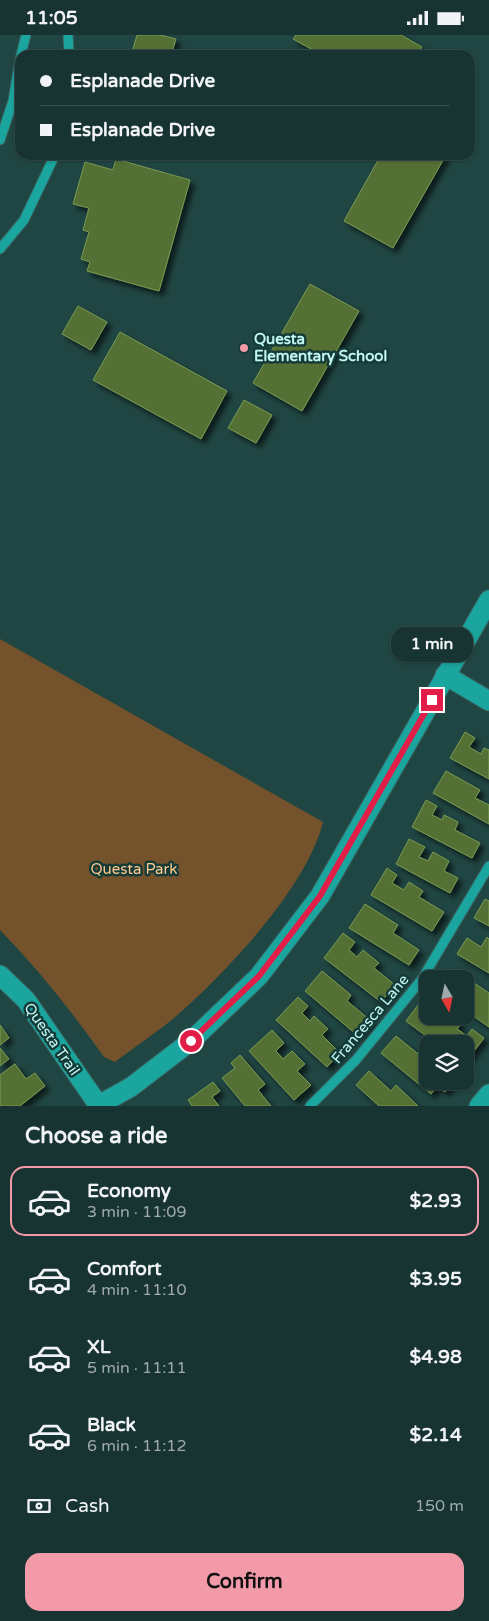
<!DOCTYPE html>
<html lang="en">
<head>
<meta charset="utf-8">
<style>
	body { margin:0; font-family:"Varela Round",sans-serif; background:#213c3a; color:#f1f3f6; height:100vh; display:flex; flex-direction:column; font-size:19px; white-space:nowrap }
	* { box-sizing:border-box; margin:0 }
	p { font-size:16px; color:#9faaac }
	.icon { flex:none; width:28px; height:28px; fill:none; stroke:currentColor; stroke-width:2; stroke-linecap:round; stroke-linejoin:round }
	.map { position:relative; height:1071px; overflow:hidden }
	.sheet { display:flex; flex-direction:column; background:#183432; flex:1 }
	.sheet>* { flex:none }
	.banner { position:absolute; left:15px; top:15px; width:460px; height:110px; border-radius:15px; box-shadow:0 1px 4px #0004,0 0 0 1px #364f4d; display:grid; align-content:center; height:110px; padding:0 25px; background:#183432 }
	.needle { width:32px; rotate:171deg }
	.tools { position:absolute; left:419px; top:935px; display:grid; gap:10px }
	.tools a { display:grid; place-items:center; width:55px; height:55px; border-radius:10px; background:#183432; box-shadow:0 1px 4px #0004,0 0 0 1px #364f4d; font-size:25px }
	.end { position:absolute; width:22px; height:22px; margin:-11px; border:6px solid #e11d48; background:#fff; box-shadow:0 0 0 2px #fff }
	.from { border-radius:50% }
	.bubble { position:absolute; height:35px; border-radius:15px; background:#183432; box-shadow:0 1px 4px #0004,0 0 0 1px #364f4d; font-size:16px; font-weight:700; line-height:35px; text-align:center }
	.banner b { display:flex; align-items:center; gap:18px; height:48px; font-size:19px }
	.banner b+b { border-top:1px solid #364f4d }
	.banner i { width:12px; height:12px; background:#f1f3f6 }
	ul { padding:0; list-style:none }
	li { display:flex; align-items:center; gap:15px; height:70px; margin:0 10px 8px; padding:0 15px; border:2px solid transparent; border-radius:15px }
	li div { flex:1 }
	li b { display:block; font-size:19px }
	li em { font-style:normal; font-weight:700 }
	li.current { border-color:#f39aa8 }
	li>.icon { width:45px; height:45px; stroke-width:1.5 }
	h2 { padding:0 25px; font-size:22px; line-height:60px }
	.pay { display:flex; align-items:center; gap:12px; height:55px; padding:0 25px; font-size:19px }
	.pay p { margin-inline-start:auto }
	.action { display:flex; gap:10px; margin-top:auto; padding:10px 25px }
	.action a { flex:1; height:58px; border-radius:15px; background:#f39aa8; color:#111; font-size:20px; font-weight:700; line-height:58px; text-align:center }
	.status { display:flex; justify-content:space-between; align-items:center; height:35px; padding:0 25px; background:#183432; direction:ltr }
	.status svg { height:14px; fill:currentColor }
	.map>svg:first-child { display:block }
	.green { fill:#74532c }
	.building { fill:#547035; stroke:#799b52; filter:url(#shadow) }
	.lines { fill:none; stroke-linecap:round; stroke-linejoin:round }
	.service-casing { stroke:#386562; stroke-width:11 }
	.minor-casing { stroke:#386562; stroke-width:21 }
	.service { stroke:#1ba59f; stroke-width:9 }
	.minor { stroke:#1ba59f; stroke-width:19 }
	.route { stroke:#e11d48; stroke-width:6 }
	.poi-dot { fill:#f39aa8; stroke:#153b39; stroke-width:2 }
	.labels { text-anchor:middle; stroke-width:5; stroke-linejoin:round; paint-order:stroke }
	.poi-label { font-size:15px; font-weight:bold; fill:#c2f7f2; stroke:#153b39; text-anchor:start }
	.park-label { font-size:15px; fill:#fec98d; stroke:#153b39 }
	.street-label { font-size:15px; fill:#c2f7f2; stroke:#153b39 }
</style>
</head>
<body>
<div class="status"><b>11:05</b><svg viewBox="0 0 49 12"><path d="M0 12V9h3v3zM5 12V6h3v6zM10 12V3h3v9zM15 12V0h3v12zM26 1h20v11H26zM47 4h2v5h-2z"/></svg></div>
<div class="map">
<svg width="489" height="1071" viewBox="0 0 489 1071">
	<defs>
		<filter id="shadow"><feDropShadow dx="4.5" dy="4.5" stdDeviation="2.5" flood-color="#0009"/></filter>
	</defs>
	<rect width="100%" height="100%" fill="#204643"/>
	<path class="green" d="M 0,604 L 323,787 C 307,851 231,932 182,976 C 161,995 137,1010 115,1027 L 104,1022 C 72,977 39,935 0,895 Z"/>
	<g class="building">
		<path d="M 137,0 L 160,0 L 176,4 L 171,20 L 131,20 Z"/>
		<path d="M 296,0 L 401,0 L 422,12 L 417,20 L 322,20 L 293,4 Z"/>
		<path d="M 381,120 L 446,120 L 393,213 L 344,186 Z"/>
		<path d="M 116,124 L 190,145 L 159,256 L 87,236 L 90,227 L 81,224 L 89,197 L 83,195 L 89,173 L 73,169 L 85,127 L 113,135 Z"/>
		<path d="M 310,249 L 359,276 L 302,376 L 253,348 Z"/>
		<path d="M 78,271 L 107,287 L 91,315 L 62,299 Z"/>
		<path d="M 120,297 L 227,356 L 201,404 L 93,345 Z"/>
		<path d="M 244,365 L 272,380 L 256,408 L 228,393 Z"/>
		<path d="M 465,697 L 475,703 L 469,712 L 481,719 L 484,713 L 489,715 L 489,744 L 450,723 Z"/>
		<path d="M 446,736 L 480,755 L 475,763 L 489,770 L 489,789 L 433,758 Z"/>
		<path d="M 426,765 L 437,771 L 432,780 L 442,785 L 444,780 L 458,787 L 455,795 L 480,808 L 472,823 L 412,792 Z"/>
		<path d="M 409,804 L 425,812 L 419,822 L 428,826 L 433,817 L 449,826 L 444,836 L 458,843 L 450,858 L 396,829 Z"/>
		<path d="M 387,833 L 397,840 L 392,848 L 404,855 L 409,847 L 423,856 L 419,862 L 444,877 L 432,896 L 371,860 Z"/>
		<path d="M 485,864 L 489,866 L 489,891 L 474,883 Z"/>
		<path d="M 365,869 L 398,890 L 393,898 L 419,915 L 409,930 L 349,893 Z"/>
		<path d="M 343,898 L 355,907 L 349,915 L 357,922 L 363,915 L 379,928 L 374,933 L 395,950 L 381,967 L 324,923 Z"/>
		<path d="M 487,902 L 489,904 L 489,938 L 457,919 L 467,903 L 481,912 Z"/>
		<path d="M 443,934 L 457,944 L 436,944 Z"/>
		<path d="M 322,936 L 351,960 L 347,966 L 370,985 L 357,1000 L 305,956 Z"/>
		<path d="M 474,948 L 489,958 L 489,992 L 465,975 L 465,949 L 471,953 Z"/>
		<path d="M 298,962 L 308,971 L 302,978 L 310,986 L 314,981 L 328,994 L 322,1000 L 340,1018 L 327,1032 L 276,985 Z"/>
		<path d="M 419,969 L 428,975 L 428,981 L 436,981 L 443,986 L 446,981 L 451,981 L 461,989 L 457,994 L 467,1001 L 472,994 L 484,1003 L 465,1028 L 465,1009 L 437,1009 L 406,986 Z"/>
		<path d="M 0,990 L 9,1003 L 0,1010 Z"/>
		<path d="M 272,995 L 284,1008 L 276,1016 L 283,1024 L 292,1016 L 305,1029 L 297,1036 L 311,1050 L 294,1065 L 249,1016 Z"/>
		<path d="M 396,1001 L 422,1022 L 428,1017 L 428,1046 L 454,1046 L 445,1057 L 438,1051 L 431,1059 L 381,1018 Z"/>
		<path d="M 0,1013 L 9,1024 L 0,1031 Z"/>
		<path d="M 240,1020 L 265,1049 L 258,1055 L 271,1071 L 245,1071 L 222,1043 L 235,1033 L 231,1028 Z"/>
		<path d="M 15,1029 L 26,1044 L 35,1038 L 45,1051 L 20,1071 L 0,1071 L 0,1040 Z"/>
		<path d="M 369,1036 L 391,1056 L 396,1050 L 418,1071 L 379,1071 L 356,1050 Z"/>
		<path d="M 213,1047 L 220,1056 L 212,1062 L 219,1071 L 192,1071 L 188,1065 Z"/>
	</g>
	<g class="lines">
		<g class="service-casing">
			<g id="service">
				<path d="M 68,0 L 69,20"/>
				<path d="M 21,20 L 26,0"/>
				<path d="M 0,105 L 13,66 L 20,24"/>
				<path d="M 0,214 L 24,185 L 55,120"/>
				<path d="M 310,1071 L 356,1025 L 422,944 L 489,831"/>
			</g>
		</g>
		<g class="minor-casing">
			<g id="minor">
				<path d="M 445,640 L 489,666"/>
				<path d="M 0,940 L 26,965 L 99,1071"/>
				<path d="M 97,1071 L 131,1052 L 191,1006 L 259,941 L 320,861 L 489,565"/>
				<path d="M 479,1071 L 489,1059"/>
			</g>
		</g>
		<use href="#service" class="service"/>
		<use href="#minor" class="minor"/>
	</g>
	<g class="lines">
		<path class="route" d="M 191,1006 L 259,941 L 320,861 L 432,665"/>
	</g>
	<circle class="poi-dot" cx="244" cy="313" r="5"/>
	<g class="labels">
		<g class="poi-label">
			<text x="254" y="309">Questa<tspan x="254" dy="17">Elementary School</tspan></text>
		</g>
		<g class="park-label">
			<text x="134" y="839">Questa Park</text>
		</g>
		<g class="street-label">
			<text transform="translate(370 984) rotate(-50)" y="5">Francesca Lane</text>
			<text transform="translate(52 1004) rotate(55)" y="5">Questa Trail</text>
		</g>
	</g>
</svg>
<div class="tools">
<a><svg class="needle" viewBox="-14 -14 28 28"><path d="M0-13l5 13h-10z" fill="#e53935"/><path d="M0 13l5-13h-10z" fill="#9faaac"/></svg></a>
<a><svg class="icon" aria-label="layers" viewBox="0 0 24 24"><path d="M12 4l9 5-9 5-9-5zM3 14l9 5 9-5"/></svg></a>
</div>
<i class="end from" style="left:191px;top:1006px"></i>
<i class="end" style="left:432px;top:665px"></i>
<div class="bubble" style="left:391px;top:592px;width:82px">1 min</div>
<div class="banner">
<b><i class="from"></i>Esplanade Drive</b>
<b><i></i>Esplanade Drive</b>
</div>
</div>
<section class="sheet">
<h2>Choose a ride</h2>
<ul>
<li class="current"><svg class="icon" aria-label="car" viewBox="0 0 24 24"><path d="M5 17H2v-5l4-1 3-4h7l3 4 3 1v5h-3M9 17h6M6 11h13"/><circle cx="7" cy="17" r="2"/><circle cx="17" cy="17" r="2"/></svg><div><b>Economy</b><p>3 min · 11:09</p></div><em>$2.93</em></li>
<li><svg class="icon" aria-label="car" viewBox="0 0 24 24"><path d="M5 17H2v-5l4-1 3-4h7l3 4 3 1v5h-3M9 17h6M6 11h13"/><circle cx="7" cy="17" r="2"/><circle cx="17" cy="17" r="2"/></svg><div><b>Comfort</b><p>4 min · 11:10</p></div><em>$3.95</em></li>
<li><svg class="icon" aria-label="car" viewBox="0 0 24 24"><path d="M5 17H2v-5l4-1 3-4h7l3 4 3 1v5h-3M9 17h6M6 11h13"/><circle cx="7" cy="17" r="2"/><circle cx="17" cy="17" r="2"/></svg><div><b>XL</b><p>5 min · 11:11</p></div><em>$4.98</em></li>
<li><svg class="icon" aria-label="car" viewBox="0 0 24 24"><path d="M5 17H2v-5l4-1 3-4h7l3 4 3 1v5h-3M9 17h6M6 11h13"/><circle cx="7" cy="17" r="2"/><circle cx="17" cy="17" r="2"/></svg><div><b>Black</b><p>6 min · 11:12</p></div><em>$2.14</em></li>
</ul>
<div class="pay"><svg class="icon" aria-label="cash" viewBox="0 0 24 24"><path d="M3 7h18v10H3z"/><circle cx="12" cy="12" r="2"/></svg>Cash<p>150 m</p></div>
<div class="action"><a>Confirm</a></div>
</section>
</body>
</html>
